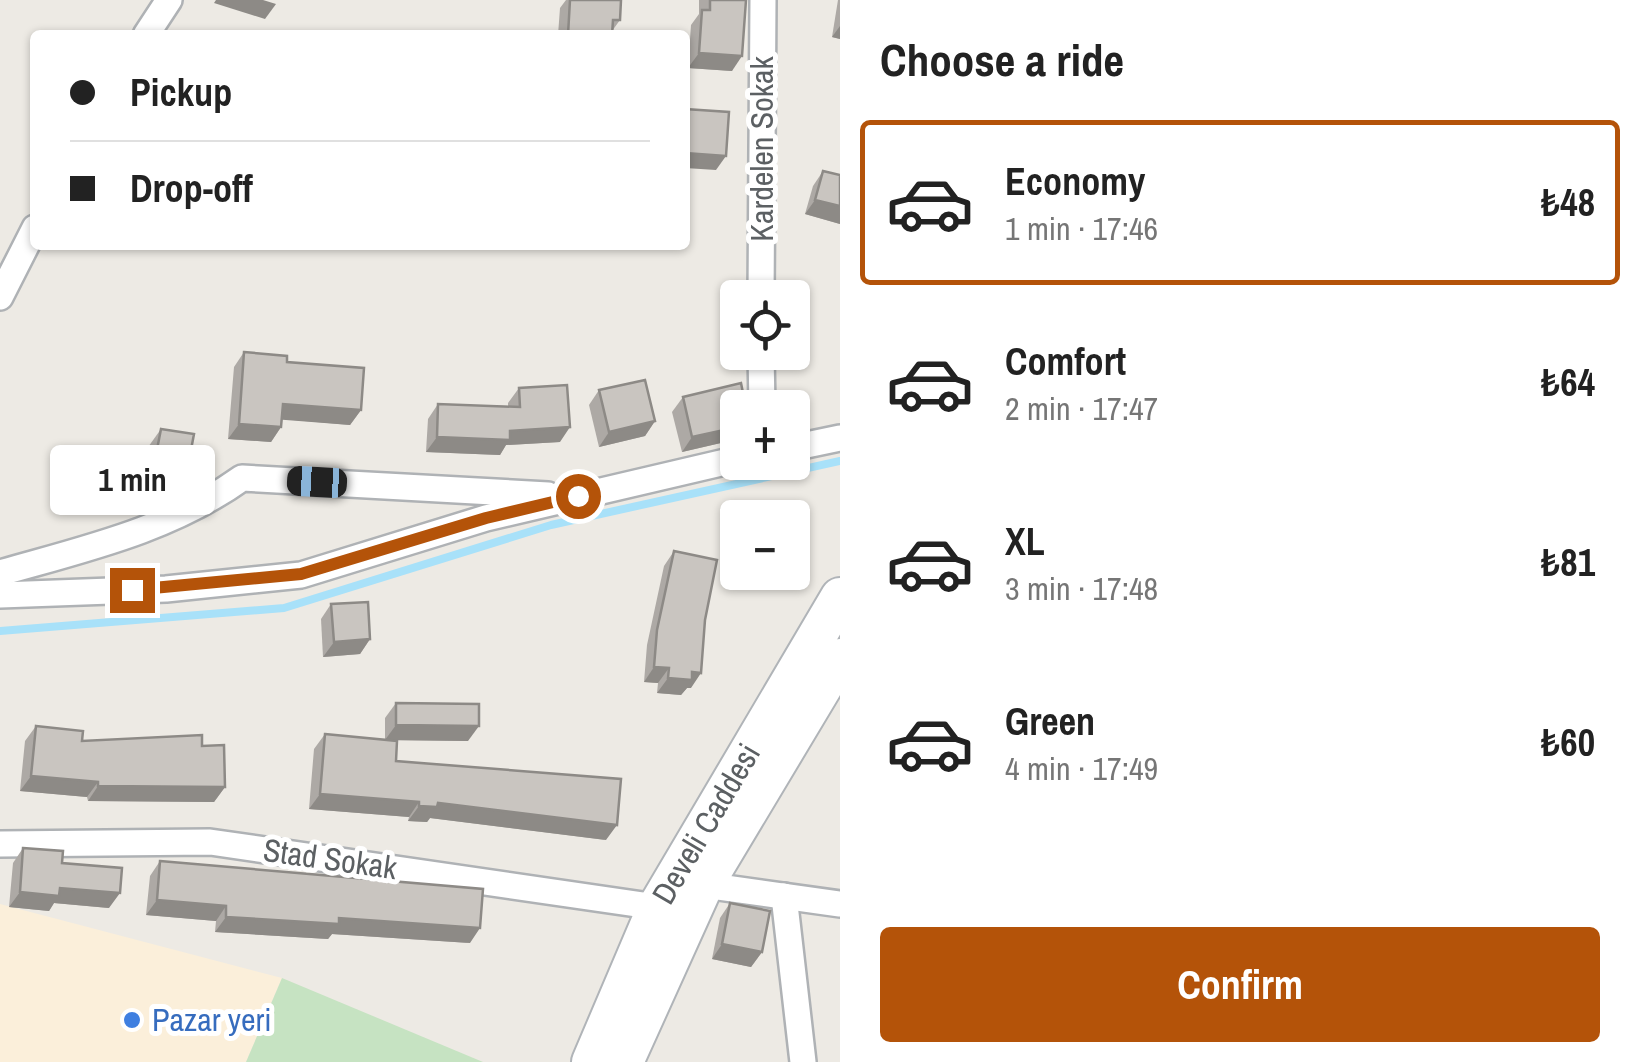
<!DOCTYPE html>
<html lang="en">
<head>
<meta charset="utf-8">
<style>
	body { margin:0; font-family:"Archivo Narrow",sans-serif; background:#f6f6f6; color:#222; height:100vh; display:flex; flex-direction:column; font-size:38px; white-space:nowrap }
	* { box-sizing:border-box; margin:0 }
	p { font-size:32px; color:#767676 }
	.icon { flex:none; width:55px; height:55px; fill:none; stroke:currentColor; stroke-width:2; stroke-linecap:round; stroke-linejoin:round }
	.map { position:relative; flex:1; overflow:hidden }
	.details { display:flex; flex-direction:column; background:#fff; width:800px }
	.details>* { flex:none }
	.top-card { position:absolute; left:30px; top:30px; width:660px; height:220px; border-radius:10px; box-shadow:0 2px 8px #0004; display:grid; align-content:center; height:220px; padding:0 40px; background:#fff }
	.tools { position:absolute; left:720px; top:280px; display:grid; gap:20px }
	.tools a { display:grid; place-items:center; width:90px; height:90px; border-radius:10px; background:#fff; box-shadow:0 2px 8px #0004; font-size:50px }
	.end { position:absolute; width:45px; height:45px; margin:-22px; border:12px solid #b45309; background:#fff; box-shadow:0 0 0 5px #fff }
	.from { border-radius:50% }
	.bubble { position:absolute; height:70px; border-radius:10px; background:#fff; box-shadow:0 2px 8px #0004; font-size:32px; font-weight:800; line-height:70px; text-align:center }
	.car { position:absolute; width:30px; height:60px; margin:-30px -15px; border-radius:12px; box-shadow:0 0 8px 2px #0007; background:linear-gradient(#222 24%,#8ab4d8 0 40%,#222 0 76%,#8ab4d8 0 86%,#222 0) }
	.top-card b { display:flex; align-items:center; gap:35px; height:95px; font-size:38px }
	.top-card b+b { border-top:2px solid #e0e0e0 }
	.top-card i { width:25px; height:25px; background:#222 }
	ul { padding:0; list-style:none }
	li { display:flex; align-items:center; gap:30px; height:165px; margin:0 20px 15px; padding:0 20px; border:5px solid transparent; border-radius:10px }
	li div { flex:1 }
	li b { display:block; font-size:38px }
	li em { font-style:normal; font-weight:800 }
	li.selected { border-color:#b45309 }
	li>.icon { width:90px; height:90px; stroke-width:1.5 }
	h2 { padding:0 40px; font-size:45px; line-height:120px }
	.button { display:flex; gap:20px; margin-top:auto; padding:20px 40px }
	.button a { flex:1; height:115px; border-radius:10px; background:#b45309; color:#fff; font-size:40px; font-weight:800; line-height:115px; text-align:center }
	main { display:flex; flex:1; min-height:0 }
	.map>svg:first-child { display:block }
	.commercial { fill:#fbefda }
	.green { fill:#c6e3c2 }
	.lines { fill:none; stroke-linecap:round; stroke-linejoin:round }
	.stream { stroke:#a8e1f9; stroke-width:8 }
	.street-casing { stroke:#afb2b5; stroke-width:30 }
	.secondary-casing { stroke:#b0b4b8; stroke-width:42 }
	.street { stroke:#fff; stroke-width:25 }
	.secondary { stroke:#fff; stroke-width:38 }
	.wall { fill:#ada9a5 }
	.shaded-wall { fill:#8d8a86 }
	.building { fill:#c9c5c0; stroke:#8d8a86; stroke-width:2.5 }
	.route { stroke:#b45309; stroke-width:12 }
	.shop-dot { fill:#3f7fe0; stroke:#fff; stroke-width:4 }
	.labels { text-anchor:middle; stroke-width:10; stroke-linejoin:round; paint-order:stroke }
	.street-label { font-size:32px; fill:#5c6063; stroke:#fff }
	.shop-label { font-size:32px; fill:#366cbe; stroke:#fff; text-anchor:start }
</style>
</head>
<body>
<main>
<div class="map">
<svg width="840" height="1062" viewBox="0 0 840 1062">
	<rect width="100%" height="100%" fill="#edeae4"/>
	<path class="commercial" d="M 0,904 L 282,978 L 246,1062 L 0,1062 Z"/>
	<path class="green" d="M 282,978 L 483,1062 L 246,1062 Z"/>
	<g class="lines">
		<path class="stream" d="M 0,631 L 284,608 L 551,525 L 840,461"/>
		<g class="street-casing">
			<g id="street">
				<path d="M 146,35 L 169,0"/>
				<path d="M 0,297 L 35,228"/>
				<path d="M 761,298 L 763,0"/>
				<path d="M 761,352 L 762,408"/>
				<path d="M 792,448 L 840,438"/>
				<path d="M 0,573 C 84,549 170,530 242,478 L 548,495"/>
				<path d="M 0,595 L 166,589 L 301,575 L 486,518 L 738,459"/>
				<path d="M 0,844 L 210,842 L 657,907"/>
				<path d="M 704,885 L 840,904"/>
				<path d="M 784,896 L 803,1062"/>
			</g>
		</g>
		<g class="secondary-casing">
			<g id="secondary">
				<path id="s1" d="M 591,1062 L 657,907 L 840,597"/>
				<path d="M 624,1062 L 704,885 L 840,658"/>
			</g>
		</g>
		<use href="#street" class="street"/>
		<use href="#secondary" class="secondary"/>
	</g>
	<g class="wall">
		<path d="M 566,0 L 621,0 L 620,20 L 612,31 L 612,35 L 558,35 L 560,8 Z"/>
		<path d="M 699,0 L 746,0 L 732,71 L 688,68 L 691,25 L 699,14 Z"/>
		<path d="M 838,0 L 840,0 L 840,39 L 832,37 Z"/>
		<path d="M 823,171 L 840,175 L 840,224 L 805,214 L 813,186 Z"/>
		<path d="M 244,352 L 287,362 L 361,410 L 350,425 L 282,419 L 281,427 L 271,442 L 228,439 L 234,367 Z"/>
		<path d="M 519,388 L 560,442 L 506,445 L 500,455 L 426,452 L 428,419 L 438,404 L 508,406 L 508,403 Z"/>
		<path d="M 599,390 L 655,421 L 645,436 L 599,447 L 589,405 Z"/>
		<path d="M 683,397 L 738,408 L 738,439 L 682,452 L 672,412 Z"/>
		<path d="M 161,429 L 187,471 L 172,493 L 139,487 L 146,450 Z"/>
		<path d="M 674,551 L 691,688 L 687,688 L 681,695 L 657,693 L 658,683 L 644,682 L 647,645 L 664,566 Z"/>
		<path d="M 331,604 L 370,639 L 360,654 L 323,657 L 321,619 Z"/>
		<path d="M 396,703 L 468,741 L 385,740 L 385,718 Z"/>
		<path d="M 36,726 L 82,741 L 202,746 L 225,787 L 214,802 L 88,801 L 87,797 L 20,791 L 25,741 Z"/>
		<path d="M 325,734 L 396,761 L 606,840 L 430,818 L 427,822 L 408,821 L 409,817 L 309,809 L 314,749 Z"/>
		<path d="M 23,848 L 62,863 L 109,908 L 54,903 L 49,911 L 9,907 L 13,863 Z"/>
		<path d="M 160,861 L 470,943 L 332,934 L 328,939 L 215,932 L 216,921 L 146,915 L 150,876 Z"/>
		<path d="M 730,903 L 762,952 L 751,967 L 712,959 L 720,918 Z"/>
	</g>
	<g class="shaded-wall">
		<path d="M 216,0 L 263,0 L 276,4 L 265,19 L 214,3 Z"/>
		<path d="M 840,26 L 840,39 L 832,37 Z"/>
		<path d="M 699,53 L 742,56 L 732,71 L 688,68 Z"/>
		<path d="M 685,153 L 726,156 L 716,170 L 685,168 Z"/>
		<path d="M 815,200 L 840,206 L 840,224 L 805,214 Z"/>
		<path d="M 283,404 L 361,410 L 350,425 L 273,419 Z"/>
		<path d="M 655,421 L 645,436 L 599,447 L 609,432 Z"/>
		<path d="M 239,424 L 281,427 L 271,442 L 228,439 Z"/>
		<path d="M 570,427 L 560,442 L 506,445 L 500,455 L 426,452 L 437,437 Z"/>
		<path d="M 738,427 L 738,439 L 682,452 L 692,437 Z"/>
		<path d="M 154,465 L 187,471 L 172,493 L 139,487 Z"/>
		<path d="M 370,639 L 360,654 L 323,657 L 334,642 Z"/>
		<path d="M 654,667 L 669,668 L 658,683 L 644,682 Z"/>
		<path d="M 692,672 L 701,673 L 691,688 L 687,688 L 681,695 L 657,693 L 668,678 Z"/>
		<path d="M 396,725 L 479,726 L 468,741 L 385,740 Z"/>
		<path d="M 31,776 L 98,782 L 87,797 L 20,791 Z"/>
		<path d="M 98,786 L 225,787 L 214,802 L 88,801 Z"/>
		<path d="M 320,794 L 419,802 L 409,817 L 309,809 Z"/>
		<path d="M 438,803 L 617,825 L 606,840 L 430,818 L 427,822 L 408,821 L 419,806 Z"/>
		<path d="M 60,888 L 120,893 L 109,908 L 54,903 L 49,911 L 9,907 L 20,892 Z"/>
		<path d="M 157,900 L 226,906 L 216,921 L 146,915 Z"/>
		<path d="M 226,917 L 339,918 L 480,928 L 470,943 L 332,934 L 328,939 L 215,932 Z"/>
		<path d="M 722,944 L 762,952 L 751,967 L 712,959 Z"/>
	</g>
	<g class="building">
		<path d="M 570,0 L 621,0 L 620,20 L 613,20 L 612,35 L 568,35 Z"/>
		<path d="M 710,0 L 746,0 L 742,56 L 699,53 L 702,10 L 710,10 Z"/>
		<path d="M 685,109 L 729,112 L 726,156 L 685,153 Z"/>
		<path d="M 823,171 L 840,175 L 840,206 L 815,200 Z"/>
		<path d="M 244,352 L 287,356 L 287,362 L 364,368 L 361,410 L 283,404 L 281,427 L 239,424 Z"/>
		<path d="M 645,380 L 655,421 L 609,432 L 599,390 Z"/>
		<path d="M 741,383 L 746,408 L 738,408 L 738,427 L 692,437 L 683,397 Z"/>
		<path d="M 567,385 L 570,427 L 510,431 L 510,440 L 437,437 L 438,404 L 520,407 L 519,388 Z"/>
		<path d="M 161,429 L 194,434 L 187,471 L 154,465 Z"/>
		<path d="M 674,551 L 717,560 L 705,620 L 701,673 L 692,672 L 692,680 L 668,678 L 669,668 L 654,667 L 657,630 Z"/>
		<path d="M 368,602 L 370,639 L 334,642 L 331,604 Z"/>
		<path d="M 396,703 L 479,704 L 479,726 L 396,725 Z"/>
		<path d="M 36,726 L 83,731 L 82,741 L 202,735 L 202,746 L 224,745 L 225,787 L 98,786 L 98,782 L 31,776 Z"/>
		<path d="M 325,734 L 397,741 L 396,761 L 621,779 L 617,825 L 438,803 L 437,807 L 419,806 L 419,802 L 320,794 Z"/>
		<path d="M 23,848 L 63,851 L 62,863 L 122,868 L 120,893 L 60,888 L 59,896 L 20,892 Z"/>
		<path d="M 160,861 L 483,889 L 480,928 L 339,918 L 339,924 L 226,917 L 226,906 L 157,900 Z"/>
		<path d="M 730,903 L 770,911 L 762,952 L 722,944 Z"/>
	</g>
	<g class="lines">
		<path class="route" d="M 132,590 L 301,574 L 486,518 L 578,496"/>
	</g>
	<circle class="shop-dot" cx="132" cy="1020" r="10"/>
	<g class="labels">
		<g class="street-label">
			<text transform="translate(762 149) rotate(-90)" y="11">Kardelen Sokak</text>
			<text dy="11" stroke="none"><textPath href="#s1" startOffset="265">Develi Caddesi</textPath></text>
			<text transform="translate(330 859) rotate(8)" y="11">Stad Sokak</text>
		</g>
		<g class="shop-label">
			<text x="152" y="1031">Pazar yeri</text>
		</g>
	</g>
</svg>
<div class="tools">
<a><svg class="icon" aria-label="locate" viewBox="0 0 24 24"><circle cx="12" cy="12" r="6"/><path d="M12 2v4M12 18v4M2 12h4M18 12h4"/></svg></a>
<a>+</a>
<a>−</a>
</div>
<i class="end from" style="left:578px;top:496px"></i>
<i class="end" style="left:132px;top:590px"></i>
<div class="bubble" style="left:50px;top:445px;width:165px">1 min</div>
<i class="car" style="left:317px;top:482px;rotate:273deg"></i>
<div class="top-card">
<b><i class="from"></i>Pickup</b>
<b><i></i>Drop-off</b>
</div>
</div>
<section class="details">
<h2>Choose a ride</h2>
<ul>
<li class="selected"><svg class="icon" aria-label="car" viewBox="0 0 24 24"><path d="M5 17H2v-5l4-1 3-4h7l3 4 3 1v5h-3M9 17h6M6 11h13"/><circle cx="7" cy="17" r="2"/><circle cx="17" cy="17" r="2"/></svg><div><b>Economy</b><p>1 min · 17:46</p></div><em>₺48</em></li>
<li><svg class="icon" aria-label="car" viewBox="0 0 24 24"><path d="M5 17H2v-5l4-1 3-4h7l3 4 3 1v5h-3M9 17h6M6 11h13"/><circle cx="7" cy="17" r="2"/><circle cx="17" cy="17" r="2"/></svg><div><b>Comfort</b><p>2 min · 17:47</p></div><em>₺64</em></li>
<li><svg class="icon" aria-label="car" viewBox="0 0 24 24"><path d="M5 17H2v-5l4-1 3-4h7l3 4 3 1v5h-3M9 17h6M6 11h13"/><circle cx="7" cy="17" r="2"/><circle cx="17" cy="17" r="2"/></svg><div><b>XL</b><p>3 min · 17:48</p></div><em>₺81</em></li>
<li><svg class="icon" aria-label="car" viewBox="0 0 24 24"><path d="M5 17H2v-5l4-1 3-4h7l3 4 3 1v5h-3M9 17h6M6 11h13"/><circle cx="7" cy="17" r="2"/><circle cx="17" cy="17" r="2"/></svg><div><b>Green</b><p>4 min · 17:49</p></div><em>₺60</em></li>
</ul>
<div class="button"><a>Confirm</a></div>
</section>
</main>
</body>
</html>
